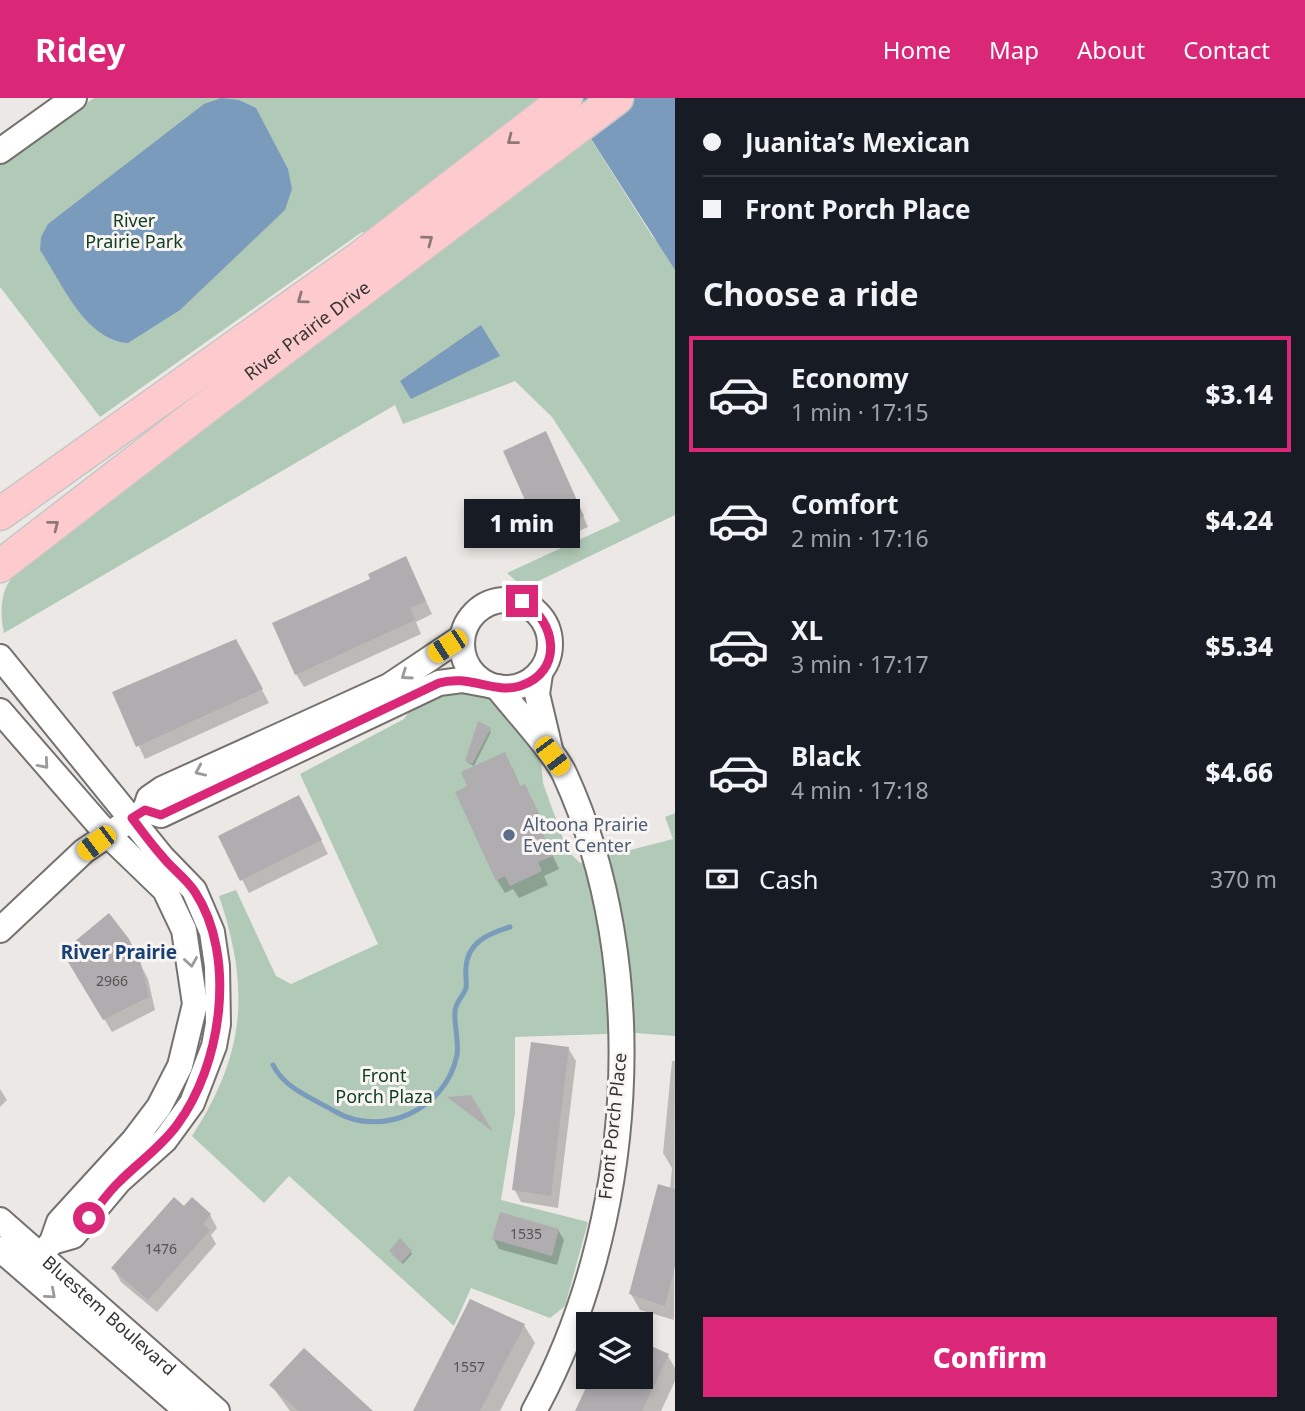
<!DOCTYPE html>
<html lang="en">
<head>
<meta charset="utf-8">
<style>
	body { margin:0; font-family:"Noto Sans",sans-serif; background:#242831; color:#f1f3f6; height:100vh; display:flex; flex-direction:column; font-size:26px; white-space:nowrap }
	* { box-sizing:border-box; margin:0 }
	p { font-size:23px; color:#9ea1a6 }
	.icon { flex:none; width:38px; height:38px; fill:none; stroke:currentColor; stroke-width:2; stroke-linecap:round; stroke-linejoin:round }
	.map { position:relative; flex:1; overflow:hidden }
	.details { display:flex; flex-direction:column; background:#171b24; width:630px }
	.details>* { flex:none }
	.top-card { display:grid; align-content:center; height:154px; padding:0 28px; background:#171b24 }
	.buttons { position:absolute; left:576px; top:1214px; display:grid; gap:14px }
	.buttons a { display:grid; place-items:center; width:77px; height:77px; border-radius:0px; background:#171b24; box-shadow:0 4px 10px #0003; font-size:35px }
	.end { position:absolute; width:32px; height:32px; margin:-16px; border:9px solid #db2777; background:#fff; box-shadow:0 0 0 4px #fff }
	.from { border-radius:50% }
	.bubble { position:absolute; height:49px; border-radius:0px; background:#171b24; box-shadow:0 4px 10px #0003; font-size:23px; font-weight:800; line-height:49px; text-align:center }
	.car { position:absolute; width:21px; height:42px; margin:-21px -10px; border-radius:9px; box-shadow:0 0 5px 2px #0007; background:linear-gradient(#f5c518 24%,#345 0 40%,#f5c518 0 76%,#345 0 86%,#f5c518 0) }
	.top-card b { display:flex; align-items:center; gap:24px; height:66px; font-size:26px }
	.top-card b+b { border-top:2px solid #363941 }
	.top-card i { width:18px; height:18px; background:#f1f3f6 }
	ul { padding:0; list-style:none }
	li { display:flex; align-items:center; gap:21px; height:116px; margin:0 14px 10px; padding:0 14px; border:4px solid transparent; border-radius:0px }
	li div { flex:1 }
	li b { display:block; font-size:26px }
	li em { font-style:normal; font-weight:800 }
	li.current { border-color:#db2777 }
	li>.icon { width:63px; height:63px; stroke-width:1.5 }
	h2 { padding:0 28px; font-size:32px; line-height:84px }
	.pay { display:flex; align-items:center; gap:18px; height:77px; padding:0 28px; font-size:26px }
	.pay p { margin-inline-start:auto }
	.primary-button { display:flex; gap:14px; margin-top:auto; padding:14px 28px }
	.primary-button a { flex:1; height:80px; border-radius:0px; background:#db2777; color:#fff; font-size:28px; font-weight:800; line-height:80px; text-align:center }
	header { display:flex; align-items:center; gap:42px; box-sizing:border-box; height:98px; padding:0 35px; background:#db2777; color:#fff }
	header strong { font-size:33px }
	nav { display:flex; gap:38px; margin-inline-start:auto; font-size:24px }
	main { display:flex; flex:1; min-height:0 }
	.map>svg:first-child { display:block }
	.green { fill:#b1cab7 }
	.water { fill:#7a9bbb }
	.shadow { fill:#0003 }
	.lines { fill:none; stroke-linecap:round; stroke-linejoin:round }
	.stream { stroke:#7a9bbb; stroke-width:5 }
	.building { fill:#b0adb0 }
	.minor-casing { stroke:#74716f; stroke-width:28 }
	.major-casing { stroke:#c6c6c6; stroke-width:35 }
	.minor { stroke:#fff; stroke-width:24 }
	.major { stroke:#fdcbcd; stroke-width:32 }
	.oneway { stroke:#8f7878 }
	.oneway2 { stroke:#9a9a99 }
	.route { stroke:#db2777; stroke-width:9 }
	.service-dot { fill:#5c6f8a; stroke:#f9f5f3; stroke-width:2.5 }
	.labels { text-anchor:middle; stroke-width:6; stroke-linejoin:round; paint-order:stroke }
	.number-label { font-size:14px; fill:#545252 }
	.park-label { font-size:18px; fill:#114024; stroke:#f9f5f3 }
	.street-label { font-size:18px; fill:#353433; stroke:#f9f5f3 }
	.service-label { font-size:18px; fill:#4e5e75; stroke:#f9f5f3; text-anchor:start }
	.neighbourhood-label { font-size:19px; font-weight:bold; fill:#174074; stroke:#f9f5f3 }
</style>
</head>
<body>
<header>
<strong>Ridey</strong>
<nav><a>Home</a><a>Map</a><a>About</a><a>Contact</a></nav>
</header>
<main>
<div class="map">
<svg width="675" height="1313" viewBox="0 0 675 1313">
	<rect width="100%" height="100%" fill="#ece8e5"/>
	<g class="green">
		<path d="M 94,0 L 565,0 L 652,138 L 675,164 L 675,417 L 524,490 L 507,475 L 620,423 L 552,319 L 515,283 L 403,326 L 395,307 L 4,535 C 0,518 0,493 12,480 L 430,158 L 362,134 L 100,319 L 0,189 L 0,66 Z"/>
		<path d="M 458,589 L 494,601 L 541,661 L 543,685 L 567,752 L 580,765 L 673,741 L 665,719 L 675,715 L 675,938 L 636,935 L 515,939 L 515,1015 L 501,1102 L 588,1124 L 565,1208 L 550,1220 L 471,1190 L 454,1228 L 289,1078 L 264,1105 L 192,1038 C 246,955 250,890 219,798 L 236,792 L 276,878 L 291,886 L 378,846 L 300,676 L 404,621 L 415,605 Z"/>
	</g>
	<g class="water">
		<path d="M 221,0 L 239,2 L 256,10 L 288,71 L 292,91 L 285,112 L 180,212 L 128,245 C 85,242 62,185 40,152 L 41,139 L 48,126 L 204,6 Z"/>
		<path d="M 565,0 L 675,0 L 675,172 Z"/>
		<path d="M 481,227 L 500,258 L 411,301 L 400,283 Z"/>
	</g>
	<g class="shadow">
		<path d="M 551,345 L 588,429 L 548,447 L 542,437 Z"/>
		<path d="M 406,460 L 432,516 L 416,524 L 421,536 L 304,589 L 296,576 L 373,482 Z"/>
		<path d="M 243,556 L 269,605 L 145,661 L 114,595 Z"/>
		<path d="M 490,632 L 491,634 L 474,668 L 468,665 L 467,663 Z"/>
		<path d="M 512,669 L 521,690 L 532,701 L 544,728 L 540,730 L 559,771 L 544,778 L 548,787 L 519,800 L 513,791 L 505,795 L 497,782 Z"/>
		<path d="M 306,712 L 328,756 L 249,795 L 220,739 Z"/>
		<path d="M 128,842 L 148,881 L 155,912 L 112,934 L 64,854 Z"/>
		<path d="M 568,950 L 576,963 L 558,1110 L 521,1104 L 514,1091 Z"/>
		<path d="M 672,963 L 675,963 L 674,1222 L 640,1212 L 631,1196 L 670,1091 L 672,1070 L 663,1055 Z"/>
		<path d="M 0,991 L 7,1002 L 0,1009 Z"/>
		<path d="M 184,1110 L 210,1117 L 217,1130 L 211,1137 L 216,1146 L 157,1214 L 121,1184 L 114,1171 Z"/>
		<path d="M 558,1132 L 564,1142 L 557,1167 L 499,1151 L 494,1141 Z"/>
		<path d="M 411,1154 L 412,1156 L 403,1166 L 392,1156 Z"/>
		<path d="M 524,1227 L 535,1245 L 500,1313 L 415,1313 Z"/>
		<path d="M 668,1258 L 675,1270 L 675,1283 L 661,1313 L 577,1313 L 640,1279 Z"/>
		<path d="M 271,1287 L 371,1313 L 290,1313 Z"/>
	</g>
	<g class="lines">
		<path class="stream" d="M 273,967 C 285,991 312,1000 336,1014 C 382,1040 446,1012 457,957 C 459,943 454,928 455,914 C 455,904 463,899 466,890 C 467,884 465,876 466,869 C 468,844 488,836 510,829"/>
	</g>
	<g class="building">
		<path d="M 546,333 L 584,418 L 541,438 L 503,353 Z"/>
		<path d="M 406,458 L 426,503 L 410,510 L 415,522 L 295,577 L 272,525 L 370,481 L 368,476 Z"/>
		<path d="M 236,541 L 263,591 L 136,649 L 112,594 Z"/>
		<path d="M 478,623 L 491,630 L 472,666 L 465,663 Z"/>
		<path d="M 505,654 L 520,688 L 525,686 L 538,714 L 534,716 L 553,758 L 538,764 L 542,773 L 510,788 L 505,778 L 496,783 L 455,694 L 467,688 L 461,674 Z"/>
		<path d="M 299,697 L 322,742 L 240,783 L 218,738 Z"/>
		<path d="M 109,815 L 129,841 L 141,866 L 149,899 L 103,922 L 62,854 Z"/>
		<path d="M 531,944 L 569,949 L 551,1098 L 512,1092 Z"/>
		<path d="M 471,997 L 492,1032 L 492,1033 L 447,999 Z"/>
		<path d="M 658,1086 L 675,1091 L 675,1168 L 665,1208 L 629,1196 Z"/>
		<path d="M 174,1099 L 184,1108 L 192,1099 L 211,1116 L 203,1126 L 210,1132 L 148,1202 L 111,1170 Z"/>
		<path d="M 500,1114 L 559,1131 L 552,1158 L 492,1141 Z"/>
		<path d="M 400,1140 L 412,1153 L 401,1165 L 389,1153 Z"/>
		<path d="M 470,1201 L 525,1226 L 480,1313 L 413,1313 Z"/>
		<path d="M 640,1243 L 669,1256 L 642,1313 L 575,1313 L 591,1279 L 640,1279 Z"/>
		<path d="M 304,1250 L 373,1313 L 299,1313 L 269,1287 Z"/>
	</g>
	<g class="lines">
		<g class="minor-casing">
			<g id="minor">
				<path d="M 0,53 L 74,0"/>
				<circle cx="506" cy="546" r="44"/>
				<path d="M 0,559 L 162,759 L 194,792 L 212,834 L 217,868 L 218,926 L 214,948 L 192,1005 L 165,1042 L 119,1083 L 73,1138 L 52,1144"/>
				<path d="M 540,576 L 537,596 L 550,651"/>
				<path d="M 497,589 C 514,611 555,654 565,677 C 653,869 635,1129 534,1313"/>
				<path d="M 0,613 L 107,736 L 165,792 L 184,832 L 195,906 L 180,968 L 159,1009 L 134,1042 L 59,1124 L 52,1144 L 26,1173"/>
				<path d="M 145,712 L 161,717 L 439,585 L 462,582 L 489,587"/>
				<path d="M 0,832 L 84,753 L 145,712 L 149,700 L 162,691 L 389,588 L 462,539"/>
				<path id="s1" d="M 0,1122 L 217,1313"/>
				<path d="M 0,1151 L 187,1313"/>
			</g>
		</g>
		<g class="major-casing">
			<g id="major">
				<path d="M 0,416 L 358,161 L 566,0"/>
				<path id="s2" d="M 0,468 L 201,313 L 617,0"/>
			</g>
		</g>
		<use href="#minor" class="minor"/>
		<use href="#major" class="major"/>
	</g>
	<defs><path id="oneway-chevron" d="M-2-3.5L2.5 0L-2 3.5" fill="none" stroke-width="1.6" stroke-linecap="round" stroke-linejoin="round" transform="scale(1.75)"/></defs>
	<g class="oneway">
		<use href="#oneway-chevron" transform="translate(512 42) rotate(142)"/>
		<use href="#oneway-chevron" transform="translate(428 142) rotate(-37)"/>
		<use href="#oneway-chevron" transform="translate(302 201) rotate(144)"/>
		<use href="#oneway-chevron" transform="translate(54 427) rotate(-38)"/>
	</g>
	<g class="oneway2">
		<use href="#oneway-chevron" transform="translate(406 577) rotate(145)"/>
		<use href="#oneway-chevron" transform="translate(44 666) rotate(49)"/>
		<use href="#oneway-chevron" transform="translate(200 673) rotate(156)"/>
		<use href="#oneway-chevron" transform="translate(191 864) rotate(81)"/>
		<use href="#oneway-chevron" transform="translate(51 1196) rotate(41)"/>
	</g>
	<g class="lines">
		<path class="route" d="M 89,1120 C 99,1108 108,1094 120,1083 C 139,1064 161,1049 177,1027 C 222,967 237,858 195,794 C 186,780 172,771 162,758 C 151,746 142,733 132,720 L 145,712 L 161,717 L 439,585 C 469,576 494,596 520,588 C 564,574 557,523 522,503"/>
	</g>
	<circle class="service-dot" cx="509" cy="737" r="7"/>
	<g class="labels">
		<g class="number-label">
			<text x="112" y="888">2966</text>
			<text x="526" y="1141">1535</text>
			<text x="161" y="1156">1476</text>
			<text x="469" y="1274">1557</text>
		</g>
		<g class="park-label">
			<text x="134" y="129">River<tspan x="134" dy="21">Prairie Park</tspan></text>
			<text x="384" y="984">Front<tspan x="384" dy="21">Porch Plaza</tspan></text>
		</g>
		<g class="street-label">
			<text dy="6" stroke="none"><textPath href="#s2" startOffset="387">River Prairie Drive</textPath></text>
			<text transform="translate(613 1028) rotate(-84)" y="6">Front Porch Place</text>
			<text dy="6" stroke="none"><textPath href="#s1" startOffset="145">Bluestem Boulevard</textPath></text>
		</g>
		<g class="service-label">
			<text x="523" y="733">Altoona Prairie<tspan x="523" dy="21">Event Center</tspan></text>
		</g>
		<g class="neighbourhood-label">
			<text x="119" y="861">River Prairie</text>
		</g>
	</g>
</svg>
<div class="buttons">
<a><svg class="icon" aria-label="layers" viewBox="0 0 24 24"><path d="M12 4l9 5-9 5-9-5zM3 14l9 5 9-5"/></svg></a>
</div>
<i class="end from" style="left:89px;top:1120px"></i>
<i class="end" style="left:522px;top:503px"></i>
<div class="bubble" style="left:464px;top:401px;width:116px">1 min</div>
<i class="car" style="left:447px;top:548px;rotate:237deg"></i>
<i class="car" style="left:552px;top:658px;rotate:143deg"></i>
<i class="car" style="left:96px;top:745px;rotate:233deg"></i>
</div>
<section class="details">
<div class="top-card">
<b><i class="from"></i>Juanita’s Mexican</b>
<b><i></i>Front Porch Place</b>
</div>
<h2>Choose a ride</h2>
<ul>
<li class="current"><svg class="icon" aria-label="car" viewBox="0 0 24 24"><path d="M5 17H2v-5l4-1 3-4h7l3 4 3 1v5h-3M9 17h6M6 11h13"/><circle cx="7" cy="17" r="2"/><circle cx="17" cy="17" r="2"/></svg><div><b>Economy</b><p>1 min · 17:15</p></div><em>$3.14</em></li>
<li><svg class="icon" aria-label="car" viewBox="0 0 24 24"><path d="M5 17H2v-5l4-1 3-4h7l3 4 3 1v5h-3M9 17h6M6 11h13"/><circle cx="7" cy="17" r="2"/><circle cx="17" cy="17" r="2"/></svg><div><b>Comfort</b><p>2 min · 17:16</p></div><em>$4.24</em></li>
<li><svg class="icon" aria-label="car" viewBox="0 0 24 24"><path d="M5 17H2v-5l4-1 3-4h7l3 4 3 1v5h-3M9 17h6M6 11h13"/><circle cx="7" cy="17" r="2"/><circle cx="17" cy="17" r="2"/></svg><div><b>XL</b><p>3 min · 17:17</p></div><em>$5.34</em></li>
<li><svg class="icon" aria-label="car" viewBox="0 0 24 24"><path d="M5 17H2v-5l4-1 3-4h7l3 4 3 1v5h-3M9 17h6M6 11h13"/><circle cx="7" cy="17" r="2"/><circle cx="17" cy="17" r="2"/></svg><div><b>Black</b><p>4 min · 17:18</p></div><em>$4.66</em></li>
</ul>
<div class="pay"><svg class="icon" aria-label="cash" viewBox="0 0 24 24"><path d="M3 7h18v10H3z"/><circle cx="12" cy="12" r="2"/></svg>Cash<p>370 m</p></div>
<div class="primary-button"><a>Confirm</a></div>
</section>
</main>
</body>
</html>
